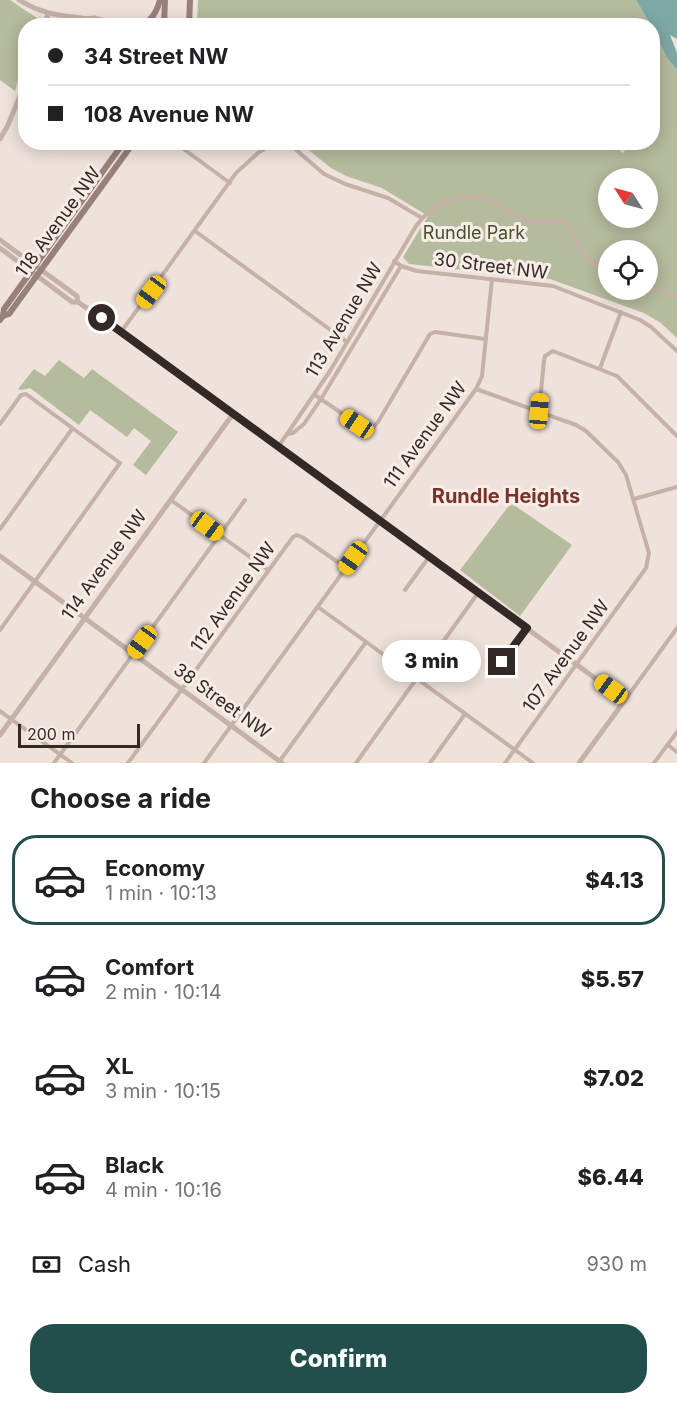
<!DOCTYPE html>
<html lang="en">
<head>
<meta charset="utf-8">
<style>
	body { margin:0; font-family:Inter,sans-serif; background:#f2f2f2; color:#202124; height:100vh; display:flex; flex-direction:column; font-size:22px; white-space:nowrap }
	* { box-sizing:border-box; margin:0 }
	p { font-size:20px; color:#757577 }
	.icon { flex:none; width:33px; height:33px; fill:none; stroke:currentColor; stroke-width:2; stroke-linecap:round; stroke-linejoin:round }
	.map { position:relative; height:763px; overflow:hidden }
	.panel { display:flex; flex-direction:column; background:#fff; flex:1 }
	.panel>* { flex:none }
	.hud { position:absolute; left:18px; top:18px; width:642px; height:132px; border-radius:24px; box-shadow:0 3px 15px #0003; display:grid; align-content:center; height:132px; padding:0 30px; background:#fff }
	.needle { width:39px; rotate:306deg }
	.tools { position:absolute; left:598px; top:168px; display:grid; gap:12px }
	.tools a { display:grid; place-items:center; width:60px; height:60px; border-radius:50%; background:#fff; box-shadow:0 3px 15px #0003; font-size:30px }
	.scale { position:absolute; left:18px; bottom:15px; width:122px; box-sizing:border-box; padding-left:6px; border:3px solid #332927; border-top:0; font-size:16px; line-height:21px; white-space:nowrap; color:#332927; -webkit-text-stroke:4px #f7ede7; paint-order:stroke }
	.end { position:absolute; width:27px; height:27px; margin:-14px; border:8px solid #332927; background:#fff; box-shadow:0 0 0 3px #fff }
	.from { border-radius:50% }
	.bubble { position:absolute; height:42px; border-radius:21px; background:#fff; box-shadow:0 3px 15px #0003; font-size:20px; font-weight:800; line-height:42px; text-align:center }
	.car { position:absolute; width:18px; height:36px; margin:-18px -9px; border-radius:8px; box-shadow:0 0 4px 2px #0007; background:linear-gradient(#f5c518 24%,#345 0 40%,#f5c518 0 76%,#345 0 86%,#f5c518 0) }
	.hud b { display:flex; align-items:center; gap:21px; height:57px; font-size:22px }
	.hud b+b { border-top:2px solid #e0e0e0 }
	.hud i { width:15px; height:15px; background:#202124 }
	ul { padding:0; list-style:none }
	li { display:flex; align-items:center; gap:18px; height:90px; margin:0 12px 9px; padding:0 18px; border:3px solid transparent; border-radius:24px }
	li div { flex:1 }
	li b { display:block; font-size:22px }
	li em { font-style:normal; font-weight:800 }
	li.current { border-color:#224f4c }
	li>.icon { width:54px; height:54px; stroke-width:1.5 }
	h2 { padding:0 30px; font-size:27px; line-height:72px }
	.pay { display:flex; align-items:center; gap:15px; height:66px; padding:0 30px; font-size:22px }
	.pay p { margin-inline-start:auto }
	.action { display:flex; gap:12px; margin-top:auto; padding:12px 30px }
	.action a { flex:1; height:69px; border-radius:24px; background:#224f4c; color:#fff; font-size:24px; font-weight:800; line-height:69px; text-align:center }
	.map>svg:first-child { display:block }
	.green { fill:#b5bb9d; fill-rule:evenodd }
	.water { fill:#7da8a4 }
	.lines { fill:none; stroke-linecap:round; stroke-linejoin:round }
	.minor { stroke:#c5b1a8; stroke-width:4 }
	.tertiary { stroke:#c5b1a8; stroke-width:5 }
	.secondary { stroke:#98817a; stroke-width:6 }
	.route { stroke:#332927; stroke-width:8 }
	.labels { text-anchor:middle; stroke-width:6; stroke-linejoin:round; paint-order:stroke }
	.street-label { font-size:18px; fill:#332927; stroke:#f7ede7 }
	.park-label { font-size:18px; fill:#474e2e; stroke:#f7ede7 }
	.neighbourhood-label { font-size:20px; font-weight:bold; fill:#78322a; stroke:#f7ede7 }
</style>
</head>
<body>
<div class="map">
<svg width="677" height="763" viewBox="0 0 677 763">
	<rect width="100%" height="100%" fill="#eee2db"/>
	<g class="green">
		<path d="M 0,0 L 10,0 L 37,18 L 35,25 L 26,26 L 25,56 L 15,91 L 0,80 Z"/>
		<path d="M 198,0 L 636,0 L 651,25 L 197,26 Z"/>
		<path d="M 653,29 L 667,58 L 677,70 L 677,338 L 661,323 L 644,313 L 550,279 L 409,264 L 403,257 L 428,216 L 382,188 L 346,176 L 331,168 L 300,143 L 617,142 L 615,147 L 623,153 L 630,143 L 652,142 ZM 609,178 L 648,178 L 648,218 L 609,218 ZM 609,250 L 648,250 L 648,290 L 609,290 Z"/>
		<path d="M 59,360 L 84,378 L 92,369 L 178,432 L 146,475 L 133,465 L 151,441 L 134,428 L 127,437 L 90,410 L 79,425 L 30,388 L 21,390 L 18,389 L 34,369 L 45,376 Z"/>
		<path d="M 511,503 L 572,545 L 520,616 L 460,570 Z"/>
	</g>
	<path class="water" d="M 636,0 L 677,0 L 677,39 L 670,35 L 677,53 L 677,70 L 667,58 L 653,29 L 652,26 L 651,25 Z"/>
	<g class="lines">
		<g class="minor">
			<path d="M 174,142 L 230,183"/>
			<path d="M 256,142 L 263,150"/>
			<path d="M 287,142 L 324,174 L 345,184 L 388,198 L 422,218"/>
			<path d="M 195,231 L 347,342"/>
			<path d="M 394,261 L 401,266 L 417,271 L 553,286 L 640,320 L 651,327 L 677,351"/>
			<path d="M 401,266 L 321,399 L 304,424 L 293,433 L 287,434 L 330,371 L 416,226 C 432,203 463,190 491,201 C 502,206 512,215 524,219 C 539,224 552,223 566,221 C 575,246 586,261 609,274"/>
			<path d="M 648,288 L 677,296"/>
			<path d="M 121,332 L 236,173 L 258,153 L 274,142"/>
			<path d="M 600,368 L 621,312"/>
			<path d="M 476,389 L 576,425 L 586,431 L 618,462 L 626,475 L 649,553 L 646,568 L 505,763"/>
			<path d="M 315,395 L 369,432 L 378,422 L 430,334 L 435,332 L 485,339"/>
			<path d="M 539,411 L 544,361 L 545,356 L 553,351 L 617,376 L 677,436"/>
			<path d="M 0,424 L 21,395 L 26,394 L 120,463 L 0,630"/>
			<path d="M 278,447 L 287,434"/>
			<path d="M 634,499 L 677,487"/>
			<path d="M 171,500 L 268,570"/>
			<path d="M 0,529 L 72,429"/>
			<path d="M 405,590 L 429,557"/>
			<path d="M 318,607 L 533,763"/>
			<path d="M 502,662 L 527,628"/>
			<path d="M 625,700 L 677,628"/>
			<path d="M 0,711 L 72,763"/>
			<path d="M 668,745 L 677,752"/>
			<path d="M 279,762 L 366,642"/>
			<path d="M 54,763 L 245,500"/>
			<path d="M 128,763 L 293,537 L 297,535 L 302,537 L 346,568"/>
			<path d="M 204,763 L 476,389 L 482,376 L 492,279"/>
			<path d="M 356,763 L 478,593"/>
			<path d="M 430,763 L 465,714"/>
			<path d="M 654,763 L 677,732"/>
		</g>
		<g class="tertiary">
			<path d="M 19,0 C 43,15 61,15 88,19 L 94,18 L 124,26"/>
			<path d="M 88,19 L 94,24 L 100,26"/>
			<path d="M 44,26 L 48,14"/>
			<path d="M 0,139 L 8,125 L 26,81"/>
			<path d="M 0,240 L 77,296 L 78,302"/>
			<path d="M 0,248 L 72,302 L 78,302 L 143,348 L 625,700 L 579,763"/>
			<path d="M 0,556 L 282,763"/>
			<path d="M 0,735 L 233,414"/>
		</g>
		<g class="secondary">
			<path d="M 135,26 C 151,23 156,14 160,0"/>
			<path d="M 164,26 L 165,0"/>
			<path d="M 189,26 L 190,0"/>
			<path d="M 3,316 L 9,314 L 14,307 L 134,142"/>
			<path d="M 0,320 L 3,316 L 4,309 L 124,142"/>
		</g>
	</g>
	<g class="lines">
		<path class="route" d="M 102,318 L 527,628 L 502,662"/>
	</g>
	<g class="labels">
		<g class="street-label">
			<text transform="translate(58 222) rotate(-54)" y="6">118 Avenue NW</text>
			<text transform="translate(491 266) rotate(7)" y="6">30 Street NW</text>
			<text transform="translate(344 320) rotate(-59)" y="6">113 Avenue NW</text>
			<text transform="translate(425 435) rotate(-54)" y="6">111 Avenue NW</text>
			<text transform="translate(104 565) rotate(-54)" y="6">114 Avenue NW</text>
			<text transform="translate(233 597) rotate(-54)" y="6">112 Avenue NW</text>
			<text transform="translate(566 656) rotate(-54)" y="6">107 Avenue NW</text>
			<text transform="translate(222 701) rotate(36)" y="6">38 Street NW</text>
		</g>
		<g class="park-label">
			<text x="474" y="239">Rundle Park</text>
		</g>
		<g class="neighbourhood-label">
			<text x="506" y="503">Rundle Heights</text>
		</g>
	</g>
</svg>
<div class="tools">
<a><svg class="needle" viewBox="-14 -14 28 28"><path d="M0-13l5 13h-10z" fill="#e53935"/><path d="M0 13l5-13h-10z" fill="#757577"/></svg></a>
<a><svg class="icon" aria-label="locate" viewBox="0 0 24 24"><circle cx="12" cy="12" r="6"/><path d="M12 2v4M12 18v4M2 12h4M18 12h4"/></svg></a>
</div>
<div class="scale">200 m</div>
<i class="end from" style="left:102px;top:318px"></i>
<i class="end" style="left:502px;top:662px"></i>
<div class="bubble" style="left:382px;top:640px;width:99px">3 min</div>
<i class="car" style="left:151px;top:292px;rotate:217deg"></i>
<i class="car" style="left:539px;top:411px;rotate:5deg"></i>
<i class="car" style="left:357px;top:424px;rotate:304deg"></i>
<i class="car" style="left:207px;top:526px;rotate:126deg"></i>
<i class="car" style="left:353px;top:558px;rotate:215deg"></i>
<i class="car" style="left:142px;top:642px;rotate:216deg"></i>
<i class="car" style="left:611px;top:689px;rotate:306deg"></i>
<div class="hud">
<b><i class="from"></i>34 Street NW</b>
<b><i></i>108 Avenue NW</b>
</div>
</div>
<section class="panel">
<h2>Choose a ride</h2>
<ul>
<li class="current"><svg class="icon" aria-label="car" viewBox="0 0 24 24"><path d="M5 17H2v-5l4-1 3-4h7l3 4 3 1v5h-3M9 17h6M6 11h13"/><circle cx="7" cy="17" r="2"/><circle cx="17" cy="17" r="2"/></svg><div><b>Economy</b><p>1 min · 10:13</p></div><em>$4.13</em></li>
<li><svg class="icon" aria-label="car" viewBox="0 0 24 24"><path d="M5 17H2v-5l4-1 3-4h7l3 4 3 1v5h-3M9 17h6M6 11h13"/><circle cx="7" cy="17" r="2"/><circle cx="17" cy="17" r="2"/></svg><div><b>Comfort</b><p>2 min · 10:14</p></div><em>$5.57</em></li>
<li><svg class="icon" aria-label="car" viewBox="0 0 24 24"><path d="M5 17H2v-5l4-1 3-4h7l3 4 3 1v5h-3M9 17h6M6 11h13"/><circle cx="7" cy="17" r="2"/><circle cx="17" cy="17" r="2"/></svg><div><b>XL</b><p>3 min · 10:15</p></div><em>$7.02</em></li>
<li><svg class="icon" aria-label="car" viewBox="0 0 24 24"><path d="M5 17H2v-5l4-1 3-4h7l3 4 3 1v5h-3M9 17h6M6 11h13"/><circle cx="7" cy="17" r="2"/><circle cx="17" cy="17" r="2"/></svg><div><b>Black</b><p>4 min · 10:16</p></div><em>$6.44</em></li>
</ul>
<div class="pay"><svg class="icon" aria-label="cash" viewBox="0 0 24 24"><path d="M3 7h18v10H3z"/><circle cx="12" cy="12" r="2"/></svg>Cash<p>930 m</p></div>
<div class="action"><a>Confirm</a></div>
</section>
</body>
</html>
